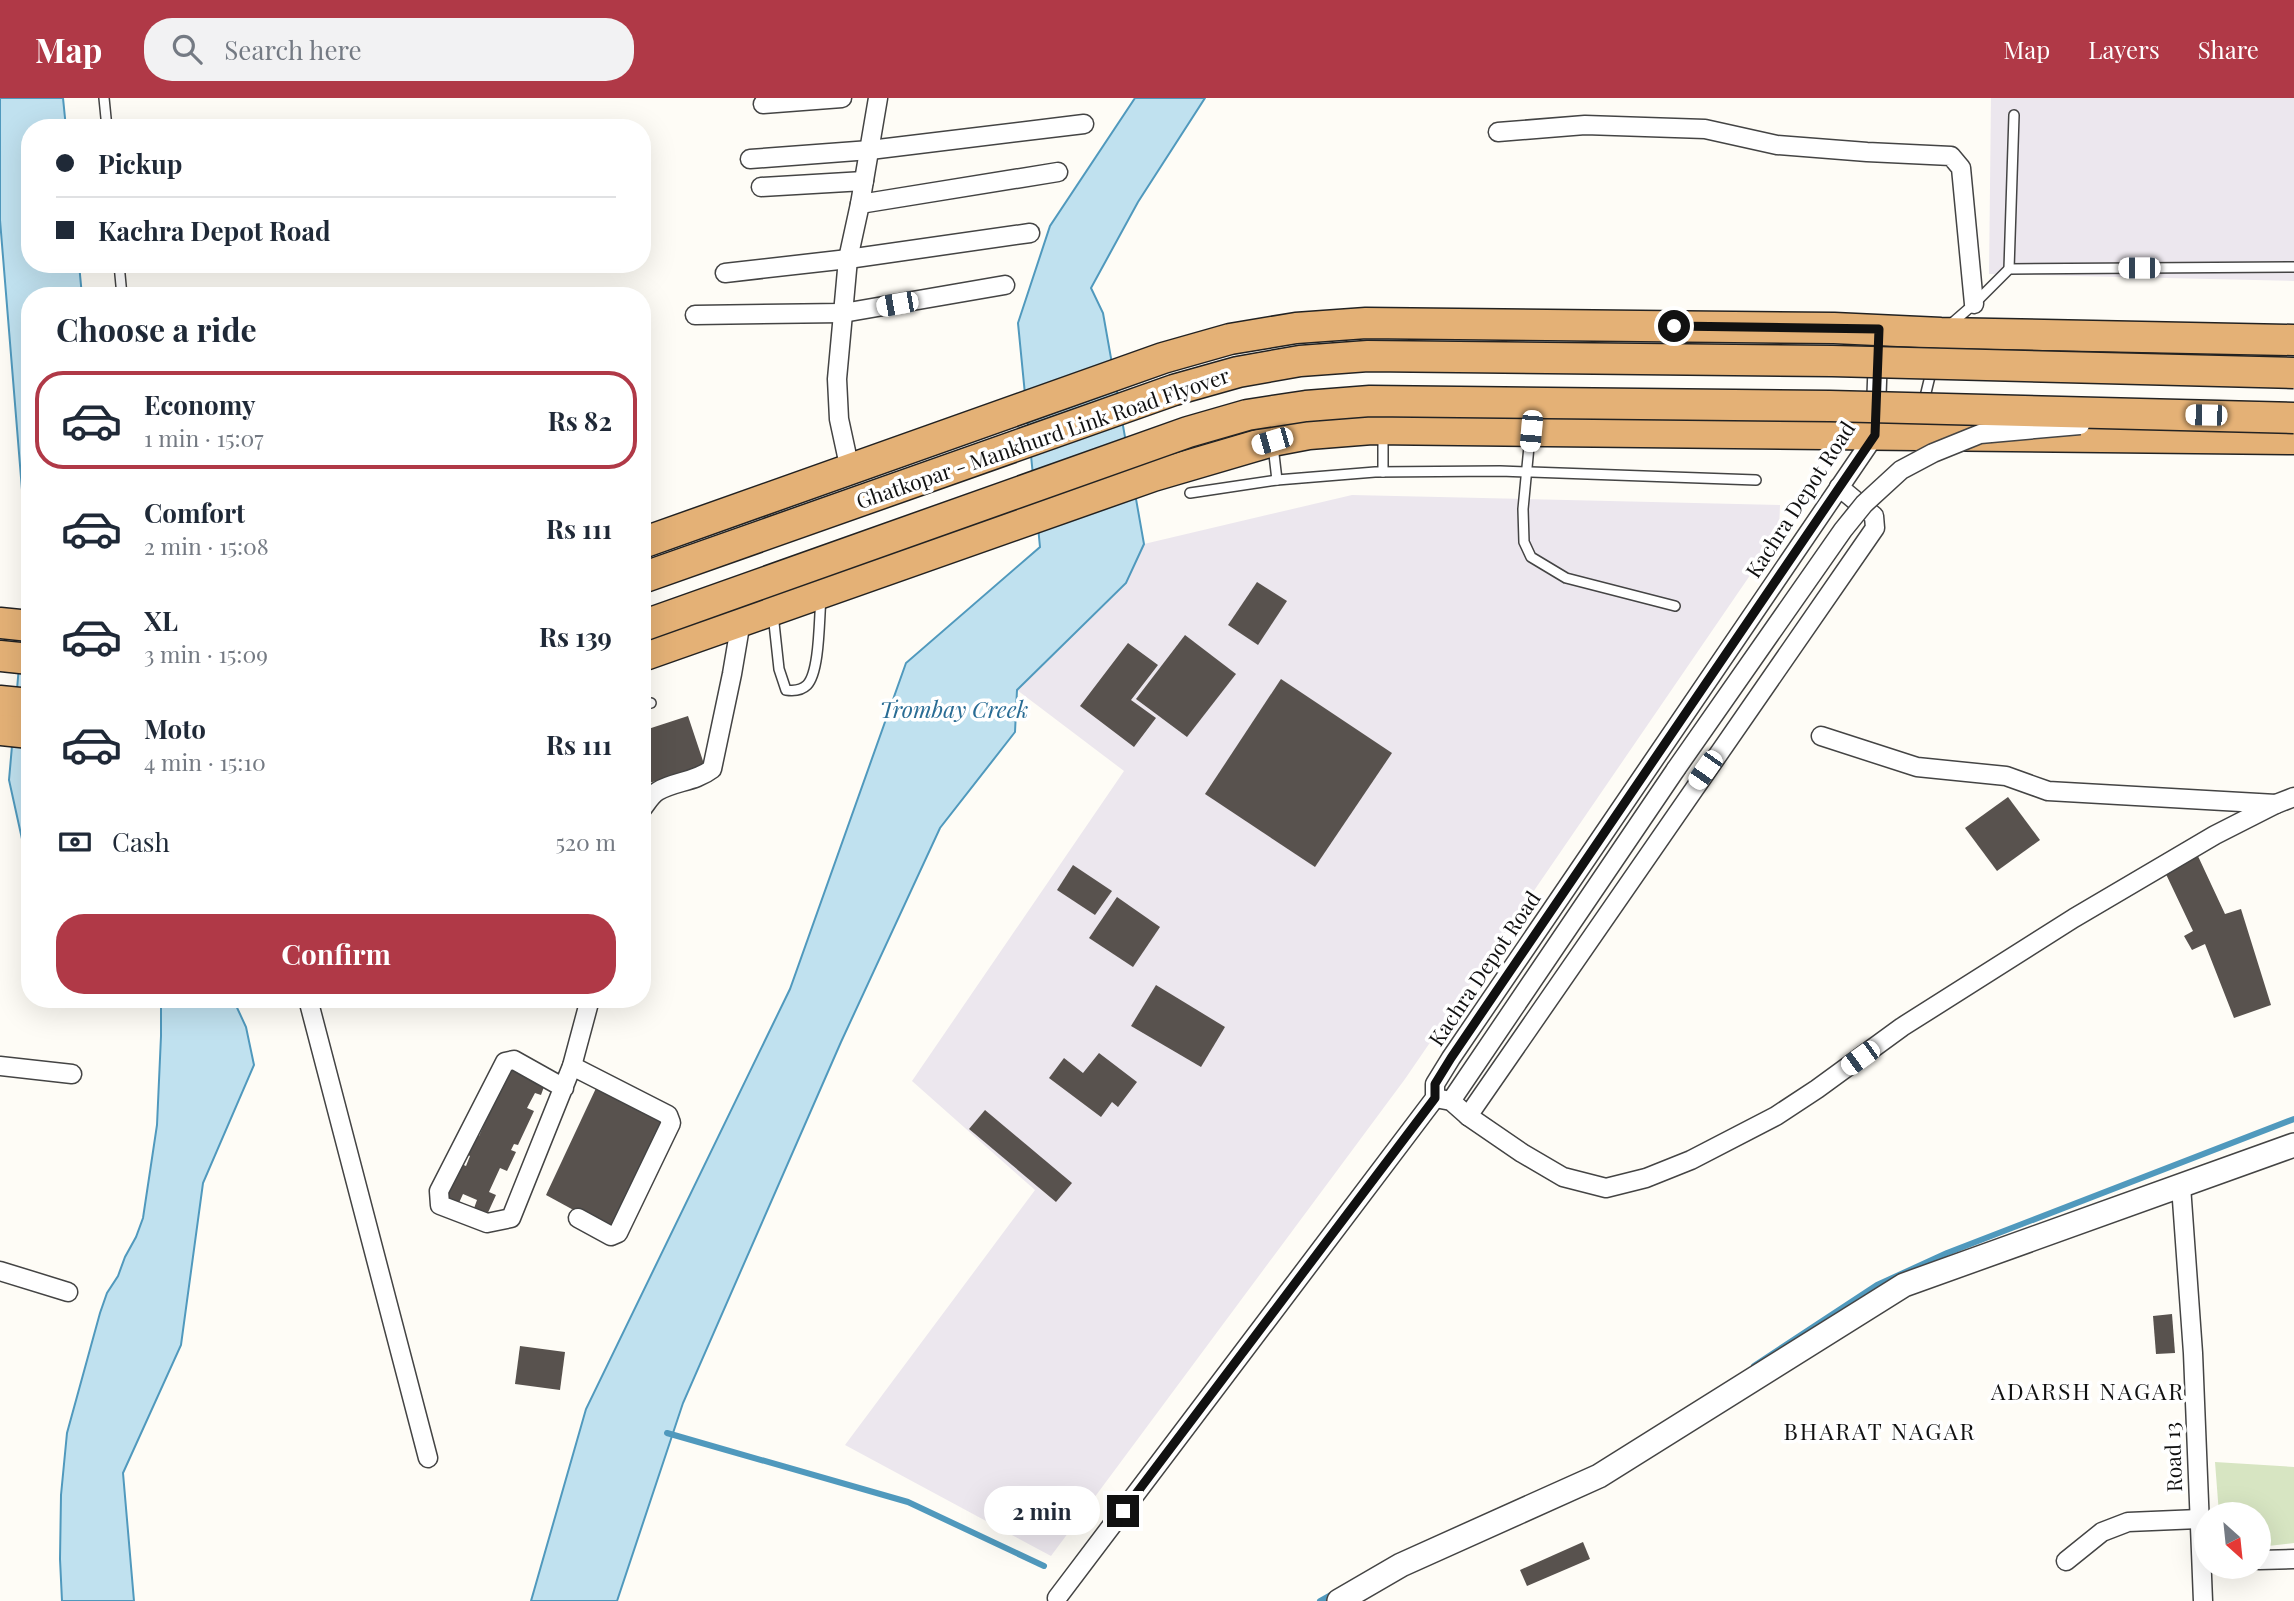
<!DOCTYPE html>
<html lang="en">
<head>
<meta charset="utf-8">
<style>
	body { margin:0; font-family:"Playfair Display",serif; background:#f2f2f3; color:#1f2937; height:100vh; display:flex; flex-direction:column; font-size:26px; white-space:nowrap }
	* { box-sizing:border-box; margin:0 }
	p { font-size:23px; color:#747a83 }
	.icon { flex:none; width:38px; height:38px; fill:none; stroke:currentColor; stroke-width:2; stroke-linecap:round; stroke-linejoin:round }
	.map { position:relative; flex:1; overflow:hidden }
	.panel { position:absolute; left:21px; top:189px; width:630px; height:721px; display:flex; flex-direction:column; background:#fff; border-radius:28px; box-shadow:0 7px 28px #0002 }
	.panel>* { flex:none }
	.banner { position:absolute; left:21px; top:21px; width:630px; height:154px; border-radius:28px; box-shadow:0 7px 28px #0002; display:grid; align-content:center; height:154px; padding:0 35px; background:#fff }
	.needle { width:46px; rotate:153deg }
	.tools { position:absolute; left:2194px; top:1404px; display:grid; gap:14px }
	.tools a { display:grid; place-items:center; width:77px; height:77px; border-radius:50%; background:#fff; box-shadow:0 7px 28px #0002; font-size:35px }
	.end { position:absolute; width:32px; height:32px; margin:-16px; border:9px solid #111; background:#fff; box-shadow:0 0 0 4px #fff }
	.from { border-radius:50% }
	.bubble { position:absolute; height:49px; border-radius:24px; background:#fff; box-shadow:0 7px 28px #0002; font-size:23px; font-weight:700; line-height:49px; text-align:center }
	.car { position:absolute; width:21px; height:42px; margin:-21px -10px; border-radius:9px; box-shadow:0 0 5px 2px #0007; background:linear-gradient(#fff 24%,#345 0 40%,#fff 0 76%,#345 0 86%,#fff 0) }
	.banner b { display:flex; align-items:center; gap:24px; height:66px; font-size:26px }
	.banner b+b { border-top:2px solid #e0e1e3 }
	.banner i { width:18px; height:18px; background:#1f2937 }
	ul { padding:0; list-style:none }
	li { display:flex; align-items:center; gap:21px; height:98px; margin:0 14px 10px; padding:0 21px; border:4px solid transparent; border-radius:28px }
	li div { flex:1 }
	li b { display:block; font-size:26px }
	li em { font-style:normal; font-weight:700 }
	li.current { border-color:#b03947 }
	li>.icon { width:63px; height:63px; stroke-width:1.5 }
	h2 { padding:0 35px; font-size:32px; line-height:84px }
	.pay { display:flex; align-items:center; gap:18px; height:77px; padding:0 35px; font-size:26px }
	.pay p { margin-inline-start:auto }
	.cta { display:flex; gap:14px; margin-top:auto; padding:14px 35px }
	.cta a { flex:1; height:80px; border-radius:28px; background:#b03947; color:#fff; font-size:28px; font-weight:700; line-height:80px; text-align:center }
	header { display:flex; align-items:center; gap:42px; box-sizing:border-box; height:98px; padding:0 35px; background:#b03947; color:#fff }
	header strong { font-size:33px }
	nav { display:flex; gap:38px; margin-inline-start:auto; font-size:24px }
	.search { width:490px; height:63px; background:#f2f2f3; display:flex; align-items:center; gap:18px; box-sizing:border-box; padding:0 24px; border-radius:28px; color:#747a83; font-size:26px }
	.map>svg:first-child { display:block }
	.industrial { fill:#ece7ee }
	.green { fill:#d7e5c2 }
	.water { fill:#c0e1ef; stroke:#5099bd; stroke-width:2 }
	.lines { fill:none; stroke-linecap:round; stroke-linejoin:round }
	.stream { stroke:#5099bd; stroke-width:6 }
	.building { fill:#58524e }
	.service-casing { stroke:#444; stroke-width:12 }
	.minor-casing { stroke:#444; stroke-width:21 }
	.tertiary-casing { stroke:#444; stroke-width:26 }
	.trunk-casing { stroke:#222; stroke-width:33 }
	.service { stroke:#fff; stroke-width:9 }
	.minor { stroke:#fff; stroke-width:18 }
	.tertiary { stroke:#fff; stroke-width:23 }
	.trunk { stroke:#e4b176; stroke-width:30 }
	.minor-bridge-casing { stroke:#444; stroke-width:21; stroke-linecap:butt }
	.trunk-bridge-casing { stroke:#222; stroke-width:33; stroke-linecap:butt }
	.minor-bridge { stroke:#fff; stroke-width:18 }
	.trunk-bridge { stroke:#e4b176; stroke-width:30 }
	.route { stroke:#111; stroke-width:9 }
	.labels { text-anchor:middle; stroke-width:7; stroke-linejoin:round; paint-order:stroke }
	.street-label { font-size:21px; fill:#111; stroke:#fff }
	.water-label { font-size:23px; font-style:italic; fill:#296c94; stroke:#fff }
	.neighbourhood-label { font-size:23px; letter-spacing:2px; fill:#111; stroke:#fff }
</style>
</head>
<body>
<header>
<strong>Map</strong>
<div class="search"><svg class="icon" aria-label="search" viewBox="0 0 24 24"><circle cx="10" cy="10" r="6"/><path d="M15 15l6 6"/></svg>Search here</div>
<nav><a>Map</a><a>Layers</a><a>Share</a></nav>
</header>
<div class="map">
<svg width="2294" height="1503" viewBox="0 0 2294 1503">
	<rect width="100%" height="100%" fill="#fefcf6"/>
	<g class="industrial">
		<path d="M 1991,0 L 2294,0 L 2294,183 L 1989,176 Z"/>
		<path d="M 1352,397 L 1780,407 L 1779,435 L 1405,981 L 1051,1458 L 845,1347 L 1035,1092 L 912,983 L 1124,673 L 1017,592 L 1126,485 L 1144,446 Z"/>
	</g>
	<path class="green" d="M 2215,1364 L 2294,1369 L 2294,1445 L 2259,1449 L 2259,1416 L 2219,1416 Z"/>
	<g class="water">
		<path d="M 0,0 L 63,0 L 66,30 L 30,30 L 30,166 L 79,166 L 82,198 L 30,198 L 30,758 L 24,750 L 9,682 L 26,489 L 27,453 L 0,122 Z"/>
		<path d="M 1135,0 L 1205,0 L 1138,104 L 1091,190 L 1103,215 L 1144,446 L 1126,485 L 1017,592 L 1015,634 L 940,730 L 841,944 L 683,1305 L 617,1503 L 531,1503 L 586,1311 L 790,891 L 906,565 L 1040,449 L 1018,225 L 1050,128 Z"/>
		<path d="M 161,901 L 233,901 L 246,929 L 254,967 L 203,1085 L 181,1247 L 123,1375 L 134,1503 L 62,1503 L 60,1461 L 61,1397 L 67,1335 L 100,1215 L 107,1195 L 118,1178 L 125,1159 L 136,1139 L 143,1120 L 157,1027 L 161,938 Z"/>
	</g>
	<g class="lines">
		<g class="stream">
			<path d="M 1754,1268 L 1877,1187 L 1947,1155 L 2294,1021"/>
			<path d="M 667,1335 L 908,1404 L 1044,1468"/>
			<path d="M 1320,1503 L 1336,1494"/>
		</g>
	</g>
	<g class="building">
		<path d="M 1257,484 L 1287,503 L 1258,547 L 1228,527 Z"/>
		<path d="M 1185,537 L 1236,576 L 1187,639 L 1136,601 Z"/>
		<path d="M 1128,545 L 1158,567 L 1131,602 L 1156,620 L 1134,649 L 1080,608 Z"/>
		<path d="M 1281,581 L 1392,655 L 1315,769 L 1205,696 Z"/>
		<path d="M 688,618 L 705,669 L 642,687 L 642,633 Z"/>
		<path d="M 2008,699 L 2040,742 L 1997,773 L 1965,730 Z"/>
		<path d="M 2197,756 L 2225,816 L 2241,811 L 2271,907 L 2234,920 L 2205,846 L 2192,852 L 2184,838 L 2193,833 L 2164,772 Z"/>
		<path d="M 1073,767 L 1112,793 L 1095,817 L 1057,792 Z"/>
		<path d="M 1117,799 L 1160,829 L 1133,869 L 1089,840 Z"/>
		<path d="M 1156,887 L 1225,929 L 1201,969 L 1131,928 Z"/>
		<path d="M 1099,955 L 1137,984 L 1118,1009 L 1112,1004 L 1101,1019 L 1049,980 L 1064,960 L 1083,975 Z"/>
		<path d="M 509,970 L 545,986 L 541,997 L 535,995 L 527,1010 L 534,1013 L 518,1047 L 514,1046 L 511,1052 L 516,1054 L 507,1073 L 500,1070 L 489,1094 L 496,1097 L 486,1119 L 473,1113 L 477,1102 L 463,1096 L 458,1107 L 443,1101 L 459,1065 L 466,1068 L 470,1058 L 464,1055 L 473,1035 L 479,1038 Z"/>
		<path d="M 597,988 L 663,1021 L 612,1133 L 546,1097 Z"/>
		<path d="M 985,1012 L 1072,1085 L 1056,1104 L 969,1031 Z"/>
		<path d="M 2172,1216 L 2175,1255 L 2156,1256 L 2153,1218 Z"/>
		<path d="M 520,1248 L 565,1254 L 560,1292 L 515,1286 Z"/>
		<path d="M 1583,1444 L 1590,1461 L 1527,1488 L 1520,1472 Z"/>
	</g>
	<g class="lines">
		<g class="service-casing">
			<g id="service">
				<path d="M 104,0 L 107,30"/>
				<path d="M 119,166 L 122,198"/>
				<path d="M 2009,171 L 2014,17"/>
				<path d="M 1951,226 L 1974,206 L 2009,171 L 2294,169"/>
				<path d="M 1923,307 L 1932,270"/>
				<path d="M 1383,334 L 1383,374"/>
				<path d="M 1530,338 L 1523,411 L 1524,444 L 1531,459 L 1566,480 L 1675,508"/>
				<path d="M 1273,348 L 1277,382 L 1375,374 L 1500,373 L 1756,382"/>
				<path d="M 1190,395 L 1277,382"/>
				<path d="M 773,516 L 779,571 L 786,592 C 793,593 801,593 807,587 C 820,574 819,519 821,500"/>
				<path d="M 642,607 L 651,605"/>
			</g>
		</g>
		<g class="minor-casing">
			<g id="minor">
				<path d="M 763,6 L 842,0"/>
				<path d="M 1498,34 L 1585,27 L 1705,31 L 1777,47 L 1867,54 L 1951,58 L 1961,70 L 1974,206"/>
				<path d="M 750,61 L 870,52 L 1084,26"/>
				<path d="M 761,89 L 864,83"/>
				<path d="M 860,106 L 1058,74"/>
				<path d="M 725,175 L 848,161 L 1030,135"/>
				<path d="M 695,217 L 843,215 L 1005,187"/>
				<path d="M 850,372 L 839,321 L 837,281 L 848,161 L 860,106 L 878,0"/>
				<path d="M 1821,638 L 1917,669 L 2006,678 L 2048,693 L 2276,706"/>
				<path d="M 642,711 C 647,705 651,697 658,693 C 675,683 695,684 712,671 L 732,576 L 741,523"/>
				<path d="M 308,901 L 428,1360"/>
				<path d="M 0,968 L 72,976"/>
				<path d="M 572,968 L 668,1017 L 671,1025 L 618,1135 L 611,1138 L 578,1120"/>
				<path d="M 564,990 L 514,962 L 505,964 L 439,1093 L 440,1107 L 487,1125 L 511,1120 L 572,968 L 590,901"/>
				<path d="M 1435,1000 L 1451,1003 L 1468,1018 L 1522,1055 L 1563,1079 L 1606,1090 L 1646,1080 L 1691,1062 L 1776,1018 L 1817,991 L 1902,929 L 2074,820 L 2215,737 L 2276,706 L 2294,699"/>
				<path d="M 1451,1003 L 1676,671"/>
				<path d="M 1468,1018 L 1875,430 L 1874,418 L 1839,389"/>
				<path d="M 2181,1088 L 2193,1255 L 2203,1503"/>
				<path d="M 0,1173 L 68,1194"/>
				<path d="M 2259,1462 L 2294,1461"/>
				<path d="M 2066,1463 L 2102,1434 L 2128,1424 L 2199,1421"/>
				<path d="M 1057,1500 L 1435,1000 L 1435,986 L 1451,960 L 1875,337 L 1878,257"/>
			</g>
		</g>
		<g class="tertiary-casing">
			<path id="tertiary" d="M 1339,1503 L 1401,1467 L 1599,1378 L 1904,1187 L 2294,1047"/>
		</g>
		<g class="trunk-casing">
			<g id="trunk">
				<path d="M 642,445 L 1163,260 L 1230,241 L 1296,230 L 1366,225 L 1834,230 L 1941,235 L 2294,242"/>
				<path d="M 0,525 L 30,528"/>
				<path d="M 0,558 L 30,561"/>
				<path d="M 642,558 L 1153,378 L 1272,343 L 1309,336 L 1372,331 L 2294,341"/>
				<path d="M 0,603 L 30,606"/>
				<path d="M 0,632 L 30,635"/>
			</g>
		</g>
		<use href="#service" class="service"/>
		<use href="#minor" class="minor"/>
		<use href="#tertiary" class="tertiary"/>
		<use href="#trunk" class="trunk"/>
		<g class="minor-bridge-casing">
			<path id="minor-bridge" d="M 1676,671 L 1843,432 L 1864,406 L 1901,372 L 1933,355 L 1980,336 L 2080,327"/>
		</g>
		<g class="trunk-bridge-casing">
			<g id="trunk-bridge">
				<path d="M 642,480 L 1174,292 L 1238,274 L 1300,263 L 1368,258 L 1832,263 L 2294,275"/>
				<path d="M 642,528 L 1188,334 L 1247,317 L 1306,308 L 1370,303 L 1830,308 L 2294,320"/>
			</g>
		</g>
		<use href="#minor-bridge" class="minor-bridge"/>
		<use href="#trunk-bridge" class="trunk-bridge"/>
	</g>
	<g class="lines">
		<path class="route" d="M 1123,1413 L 1435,1000 L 1435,986 L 1451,960 L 1875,337 L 1879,231 L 1674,228"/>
	</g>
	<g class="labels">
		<g class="street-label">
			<text transform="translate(1043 341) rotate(-19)" y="7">Ghatkopar - Mankhurd Link Road Flyover</text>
			<text transform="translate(1801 402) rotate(-57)" y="7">Kachra Depot Road</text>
			<text transform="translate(1485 871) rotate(-56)" y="7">Kachra Depot Road</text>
			<text transform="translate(2174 1359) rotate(-92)" y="7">Road 13</text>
		</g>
		<g class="water-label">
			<text x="954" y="620">Trombay Creek</text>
		</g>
		<g class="neighbourhood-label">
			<text x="2088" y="1302">ADARSH NAGAR</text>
			<text x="1880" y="1342">BHARAT NAGAR</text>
		</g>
	</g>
</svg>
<div class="tools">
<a><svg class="needle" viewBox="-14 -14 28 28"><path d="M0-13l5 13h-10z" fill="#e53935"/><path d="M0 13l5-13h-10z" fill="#747a83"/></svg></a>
</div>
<i class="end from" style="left:1674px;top:228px"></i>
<i class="end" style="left:1123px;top:1413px"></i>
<div class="bubble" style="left:984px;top:1388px;width:116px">2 min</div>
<i class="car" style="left:2139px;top:170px;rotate:270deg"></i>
<i class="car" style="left:897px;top:206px;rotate:260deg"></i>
<i class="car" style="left:2206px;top:317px;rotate:271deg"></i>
<i class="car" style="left:1531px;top:333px;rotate:185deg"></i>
<i class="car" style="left:1272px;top:343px;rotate:254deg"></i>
<i class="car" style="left:1705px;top:672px;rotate:215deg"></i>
<i class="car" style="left:1860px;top:960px;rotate:234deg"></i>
<div class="banner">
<b><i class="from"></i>Pickup</b>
<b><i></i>Kachra Depot Road</b>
</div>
<section class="panel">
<h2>Choose a ride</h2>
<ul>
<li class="current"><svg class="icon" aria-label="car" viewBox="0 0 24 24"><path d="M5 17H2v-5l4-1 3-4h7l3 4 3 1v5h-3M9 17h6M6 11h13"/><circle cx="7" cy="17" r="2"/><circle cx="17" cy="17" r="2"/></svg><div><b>Economy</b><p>1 min · 15:07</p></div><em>Rs 82</em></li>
<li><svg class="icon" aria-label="car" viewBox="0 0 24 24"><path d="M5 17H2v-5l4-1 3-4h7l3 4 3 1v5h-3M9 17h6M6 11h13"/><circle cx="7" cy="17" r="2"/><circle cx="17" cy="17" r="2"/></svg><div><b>Comfort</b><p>2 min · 15:08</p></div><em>Rs 111</em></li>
<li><svg class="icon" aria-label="car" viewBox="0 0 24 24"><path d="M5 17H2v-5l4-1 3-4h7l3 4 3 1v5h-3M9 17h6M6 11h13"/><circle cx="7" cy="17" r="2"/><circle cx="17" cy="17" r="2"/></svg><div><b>XL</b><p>3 min · 15:09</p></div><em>Rs 139</em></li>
<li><svg class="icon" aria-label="car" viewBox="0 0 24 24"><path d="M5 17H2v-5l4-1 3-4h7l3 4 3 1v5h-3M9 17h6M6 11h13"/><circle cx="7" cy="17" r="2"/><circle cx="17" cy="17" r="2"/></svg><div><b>Moto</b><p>4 min · 15:10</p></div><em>Rs 111</em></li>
</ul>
<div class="pay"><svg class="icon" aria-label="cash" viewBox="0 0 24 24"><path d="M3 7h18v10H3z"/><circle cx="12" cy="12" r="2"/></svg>Cash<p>520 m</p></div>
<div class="cta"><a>Confirm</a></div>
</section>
</div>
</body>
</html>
